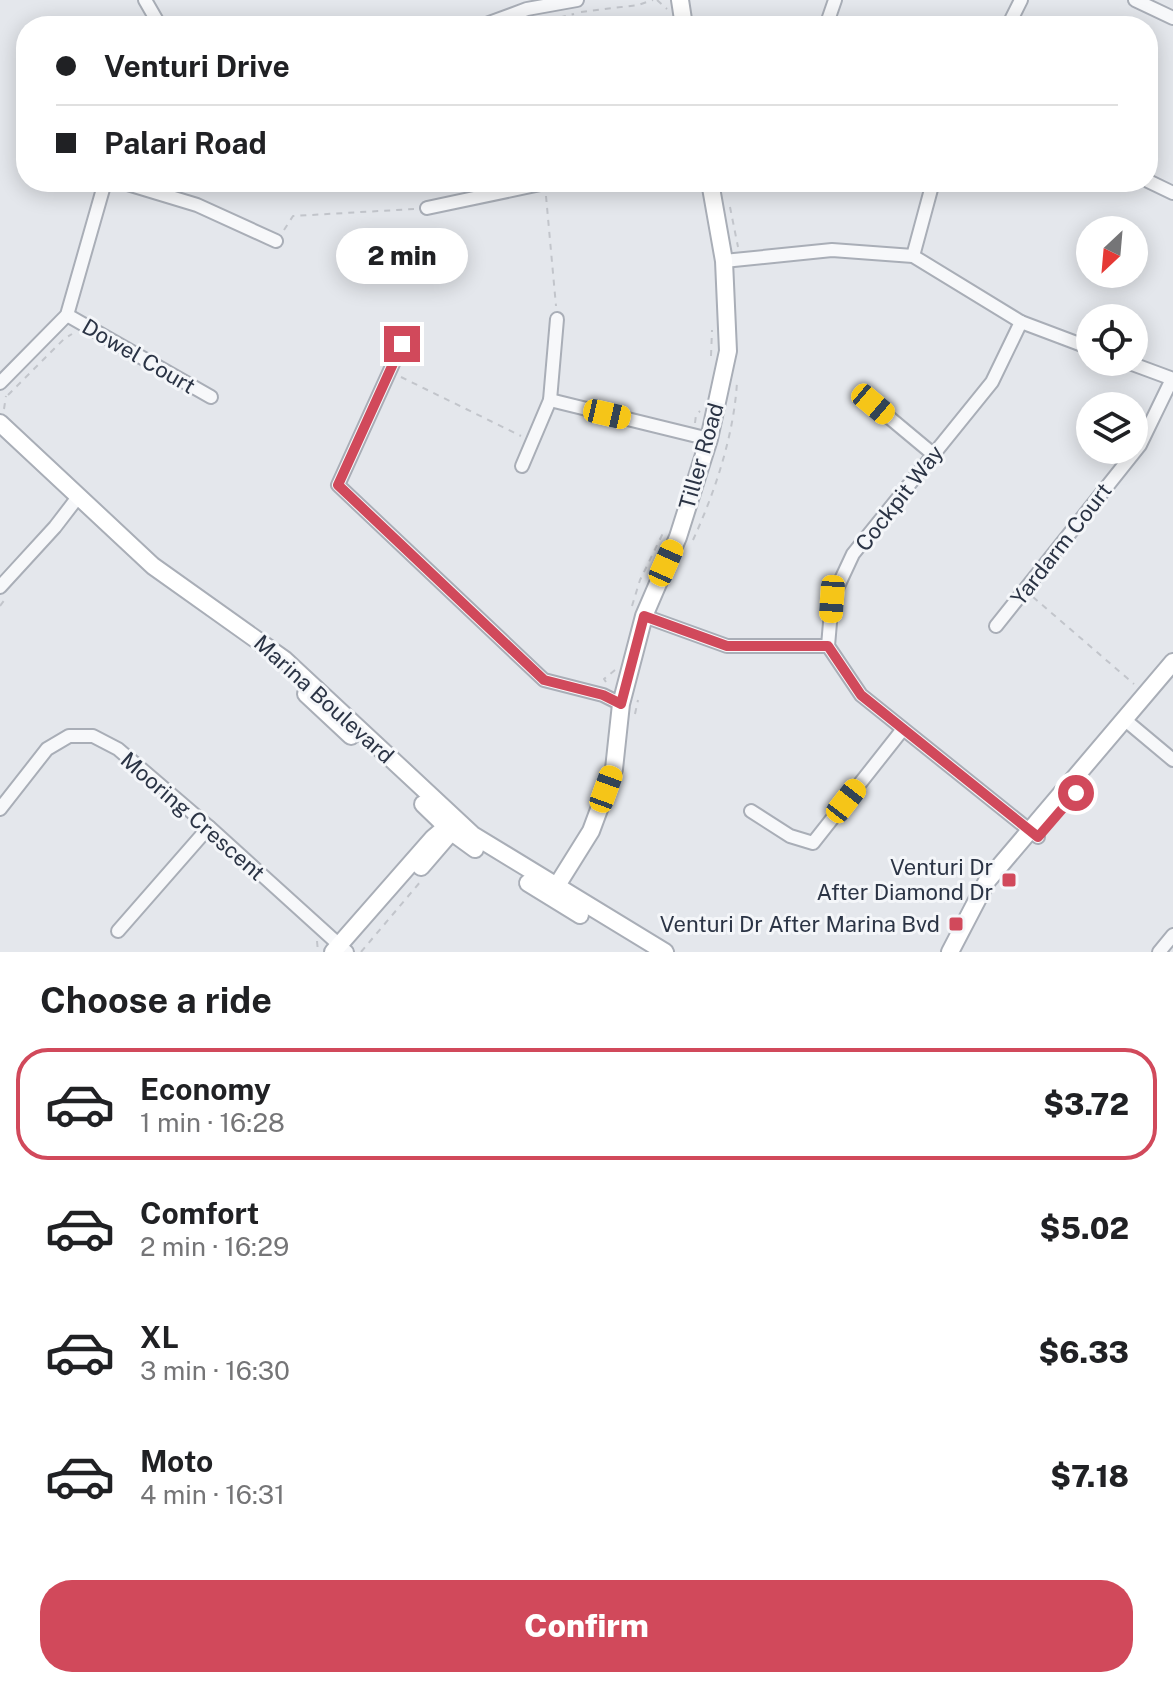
<!DOCTYPE html>
<html lang="en">
<head>
<meta charset="utf-8">
<style>
	body { margin:0; font-family:"Public Sans",sans-serif; background:#f6f6f6; color:#202124; height:100vh; display:flex; flex-direction:column; font-size:30px; white-space:nowrap }
	* { box-sizing:border-box; margin:0 }
	p { font-size:26px; color:#757577 }
	.icon { flex:none; width:44px; height:44px; fill:none; stroke:currentColor; stroke-width:2; stroke-linecap:round; stroke-linejoin:round }
	.map { position:relative; height:952px; overflow:hidden }
	.side { display:flex; flex-direction:column; background:#fff; flex:1 }
	.side>* { flex:none }
	.banner { position:absolute; left:16px; top:16px; width:1142px; height:176px; border-radius:32px; box-shadow:0 4px 20px #0003; display:grid; align-content:center; height:176px; padding:0 40px; background:#fff }
	.needle { width:52px; rotate:206deg }
	.controls { position:absolute; left:1076px; top:216px; display:grid; gap:16px }
	.controls a { display:grid; place-items:center; width:72px; height:72px; border-radius:50%; background:#fff; box-shadow:0 4px 20px #0003; font-size:40px }
	.end { position:absolute; width:36px; height:36px; margin:-18px; border:10px solid #d1495b; background:#fff; box-shadow:0 0 0 4px #fff }
	.from { border-radius:50% }
	.bubble { position:absolute; height:56px; border-radius:28px; background:#fff; box-shadow:0 4px 20px #0003; font-size:26px; font-weight:800; line-height:56px; text-align:center }
	.car { position:absolute; width:24px; height:48px; margin:-24px -12px; border-radius:10px; box-shadow:0 0 6px 2px #0007; background:linear-gradient(#f5c518 24%,#345 0 40%,#f5c518 0 76%,#345 0 86%,#f5c518 0) }
	.banner b { display:flex; align-items:center; gap:28px; height:76px; font-size:30px }
	.banner b+b { border-top:2px solid #e0e0e0 }
	.banner i { width:20px; height:20px; background:#202124 }
	ul { padding:0; list-style:none }
	li { display:flex; align-items:center; gap:24px; height:112px; margin:0 16px 12px; padding:0 24px; border:4px solid transparent; border-radius:32px }
	li div { flex:1 }
	li b { display:block; font-size:30px }
	li em { font-style:normal; font-weight:800 }
	li.on { border-color:#d1495b }
	li>.icon { width:72px; height:72px; stroke-width:1.5 }
	h2 { padding:0 40px; font-size:36px; line-height:96px }
	.action { display:flex; gap:16px; margin-top:auto; padding:16px 40px }
	.action a { flex:1; height:92px; border-radius:32px; background:#d1495b; color:#fff; font-size:32px; font-weight:800; line-height:92px; text-align:center }
	.map>svg:first-child { display:block }
	.lines { fill:none; stroke-linecap:round; stroke-linejoin:round }
	.street-casing { stroke:#a9aeb7; stroke-width:16 }
	.secondary-casing { stroke:#a9aeb7; stroke-width:20 }
	.path { stroke:#c2c5cb; stroke-width:2; stroke-dasharray:6 6; stroke-linecap:butt }
	.street { stroke:#f7f8fa; stroke-width:12 }
	.secondary { stroke:#fff; stroke-width:16 }
	.route { stroke:#d1495b; stroke-width:10 }
	.poi-dot { fill:#d1495b; stroke:#f4f6f9; stroke-width:3 }
	.labels { text-anchor:middle; stroke-width:6; stroke-linejoin:round; paint-order:stroke }
	.street-label { font-size:22px; fill:#2b3445; stroke:#f4f6f9 }
	.poi-label { font-size:22px; fill:#2b3445; stroke:#f4f6f9; text-anchor:end }
</style>
</head>
<body>
<div class="map">
<svg width="1173" height="952" viewBox="0 0 1173 952">
	<rect width="100%" height="100%" fill="#e4e7ec"/>
	<g class="lines">
		<g class="street-casing">
			<g id="street">
				<path d="M 145,0 L 160,26"/>
				<path d="M 1135,0 L 1173,18"/>
				<path d="M 481,26 L 527,9 L 577,0"/>
				<path d="M 826,26 L 835,0"/>
				<path d="M 1008,26 L 1021,0"/>
				<path d="M 1148,181 L 1173,193"/>
				<path d="M 121,182 L 197,205 L 276,241"/>
				<path d="M 427,208 L 550,182"/>
				<path d="M 913,256 L 933,182"/>
				<path d="M 724,261 L 832,250 L 913,256 L 1021,322 L 1090,348"/>
				<path d="M 67,315 L 211,397"/>
				<path d="M 1021,322 L 992,382 L 853,554 L 832,599 L 828,646 L 861,695 L 1038,837"/>
				<path d="M 402,344 L 338,485 L 544,680 L 603,695 L 621,704"/>
				<path d="M 1127,362 L 1173,379"/>
				<path d="M 0,383 L 67,315 L 105,182"/>
				<path d="M 550,400 L 709,439"/>
				<path d="M 873,404 L 933,454"/>
				<path d="M 522,466 L 550,400 L 557,319"/>
				<path d="M 0,587 L 55,527 L 78,497"/>
				<path d="M 644,616 L 727,646 L 828,646"/>
				<path d="M 996,626 L 1140,445 L 1172,379"/>
				<path d="M 1124,719 L 1173,760"/>
				<path d="M 0,809 L 47,749 L 69,736 L 93,736 L 118,749 L 209,827 L 347,952"/>
				<path d="M 751,811 L 790,836 L 813,843 L 903,729"/>
				<path d="M 118,931 L 209,827"/>
				<path d="M 1159,952 L 1173,935"/>
			</g>
		</g>
		<g class="secondary-casing">
			<g id="secondary">
				<path d="M 680,0 L 684,26"/>
				<path d="M 0,423 L 153,566 L 285,660 L 473,835 L 665,952"/>
				<path d="M 306,694 L 351,736"/>
				<path d="M 423,804 L 453,833 L 475,849"/>
				<path d="M 421,867 L 458,824"/>
				<path d="M 528,883 L 580,915"/>
				<path d="M 551,895 L 591,831 L 614,769 L 621,704 L 644,616 L 678,537 L 709,439 L 728,351 L 724,261 L 710,182"/>
				<path d="M 333,952 L 433,838 L 453,821"/>
				<path d="M 950,952 L 987,881 L 1173,662"/>
			</g>
		</g>
		<g class="path">
			<path d="M 657,0 L 667,9"/>
			<path d="M 581,12 L 638,5 L 653,0"/>
			<path d="M 525,26 L 574,14"/>
			<path d="M 546,196 L 556,306"/>
			<path d="M 730,207 L 738,247"/>
			<path d="M 284,230 L 293,216 L 414,209"/>
			<path d="M 711,356 L 712,330"/>
			<path d="M 401,377 L 521,436"/>
			<path d="M 8,395 L 64,339 L 72,334"/>
			<path d="M 4,409 L 6,396"/>
			<path d="M 695,423 L 696,415 L 700,411"/>
			<path d="M 693,540 C 715,492 734,435 737,382"/>
			<path d="M 1033,597 L 1134,684"/>
			<path d="M 0,606 L 6,598"/>
			<path d="M 632,606 L 640,580 L 664,531"/>
			<path d="M 606,682 L 604,679 L 615,670"/>
			<path d="M 635,714 L 638,700"/>
			<path d="M 317,941 L 318,952"/>
			<path d="M 361,952 L 421,881"/>
		</g>
		<use href="#street" class="street"/>
		<use href="#secondary" class="secondary"/>
	</g>
	<g class="lines">
		<path class="route" d="M 402,344 L 338,485 L 544,680 L 603,695 L 621,704 L 644,616 L 727,646 L 828,646 L 861,695 L 1038,837 L 1076,793"/>
	</g>
	<g class="poi-dot">
		<rect x="1001" y="872" width="16" height="16" rx="4"/>
		<rect x="948" y="916" width="16" height="16" rx="4"/>
	</g>
	<g class="labels">
		<g class="street-label">
			<text transform="translate(139 356) rotate(30)" y="8">Dowel Court</text>
			<text transform="translate(701 456) rotate(-74)" y="8">Tiller Road</text>
			<text transform="translate(899 498) rotate(-52)" y="8">Cockpit Way</text>
			<text transform="translate(1061 544) rotate(-52)" y="8">Yardarm Court</text>
			<text transform="translate(324 699) rotate(42)" y="8">Marina Boulevard</text>
			<text transform="translate(193 816) rotate(41)" y="8">Mooring Crescent</text>
		</g>
		<g class="poi-label">
			<text x="993" y="875">Venturi Dr<tspan x="993" dy="25">After Diamond Dr</tspan></text>
			<text x="940" y="932">Venturi Dr After Marina Bvd</text>
		</g>
	</g>
</svg>
<div class="controls">
<a><svg class="needle" viewBox="-14 -14 28 28"><path d="M0-13l5 13h-10z" fill="#e53935"/><path d="M0 13l5-13h-10z" fill="#757577"/></svg></a>
<a><svg class="icon" aria-label="locate" viewBox="0 0 24 24"><circle cx="12" cy="12" r="6"/><path d="M12 2v4M12 18v4M2 12h4M18 12h4"/></svg></a>
<a><svg class="icon" aria-label="layers" viewBox="0 0 24 24"><path d="M12 4l9 5-9 5-9-5zM3 14l9 5 9-5"/></svg></a>
</div>
<i class="end from" style="left:1076px;top:793px"></i>
<i class="end" style="left:402px;top:344px"></i>
<div class="bubble" style="left:336px;top:228px;width:132px">2 min</div>
<i class="car" style="left:873px;top:404px;rotate:130deg"></i>
<i class="car" style="left:607px;top:414px;rotate:103deg"></i>
<i class="car" style="left:666px;top:563px;rotate:24deg"></i>
<i class="car" style="left:832px;top:599px;rotate:184deg"></i>
<i class="car" style="left:606px;top:789px;rotate:20deg"></i>
<i class="car" style="left:846px;top:801px;rotate:38deg"></i>
<div class="banner">
<b><i class="from"></i>Venturi Drive</b>
<b><i></i>Palari Road</b>
</div>
</div>
<section class="side">
<h2>Choose a ride</h2>
<ul>
<li class="on"><svg class="icon" aria-label="car" viewBox="0 0 24 24"><path d="M5 17H2v-5l4-1 3-4h7l3 4 3 1v5h-3M9 17h6M6 11h13"/><circle cx="7" cy="17" r="2"/><circle cx="17" cy="17" r="2"/></svg><div><b>Economy</b><p>1 min · 16:28</p></div><em>$3.72</em></li>
<li><svg class="icon" aria-label="car" viewBox="0 0 24 24"><path d="M5 17H2v-5l4-1 3-4h7l3 4 3 1v5h-3M9 17h6M6 11h13"/><circle cx="7" cy="17" r="2"/><circle cx="17" cy="17" r="2"/></svg><div><b>Comfort</b><p>2 min · 16:29</p></div><em>$5.02</em></li>
<li><svg class="icon" aria-label="car" viewBox="0 0 24 24"><path d="M5 17H2v-5l4-1 3-4h7l3 4 3 1v5h-3M9 17h6M6 11h13"/><circle cx="7" cy="17" r="2"/><circle cx="17" cy="17" r="2"/></svg><div><b>XL</b><p>3 min · 16:30</p></div><em>$6.33</em></li>
<li><svg class="icon" aria-label="car" viewBox="0 0 24 24"><path d="M5 17H2v-5l4-1 3-4h7l3 4 3 1v5h-3M9 17h6M6 11h13"/><circle cx="7" cy="17" r="2"/><circle cx="17" cy="17" r="2"/></svg><div><b>Moto</b><p>4 min · 16:31</p></div><em>$7.18</em></li>
</ul>
<div class="action"><a>Confirm</a></div>
</section>
</body>
</html>
